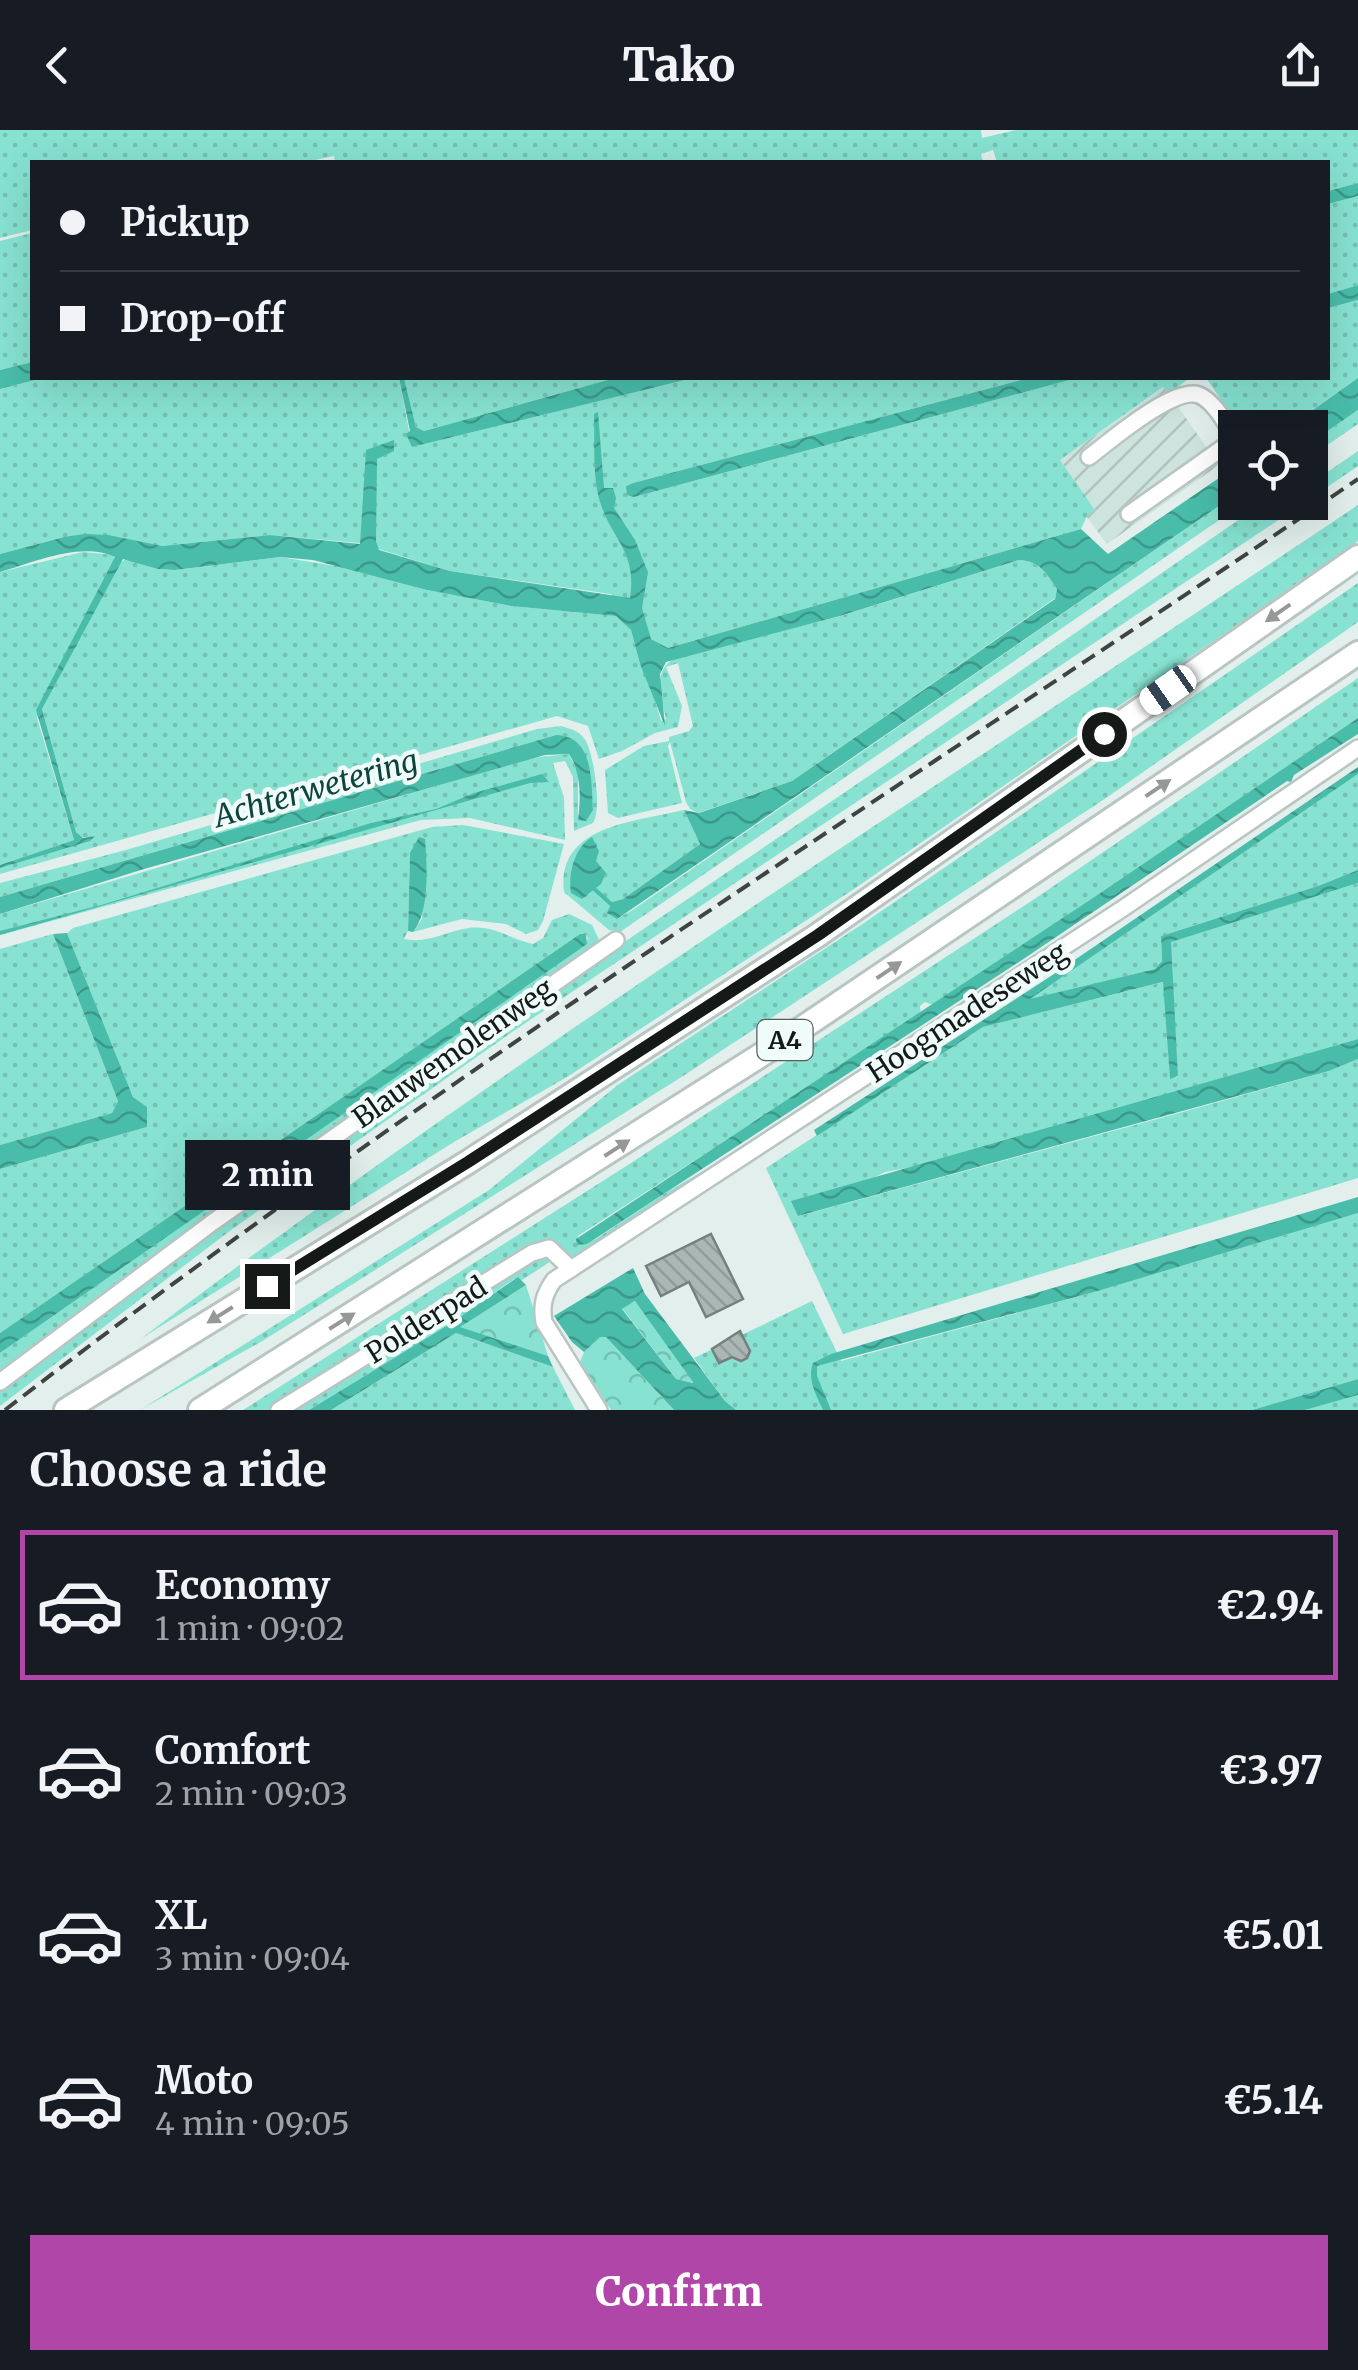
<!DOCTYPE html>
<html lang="en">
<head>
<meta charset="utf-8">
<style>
	body { margin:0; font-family:Merriweather,serif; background:#20242c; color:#f1f3f6; height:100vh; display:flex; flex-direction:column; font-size:38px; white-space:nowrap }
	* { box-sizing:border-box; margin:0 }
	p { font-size:32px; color:#9ea1a6 }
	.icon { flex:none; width:55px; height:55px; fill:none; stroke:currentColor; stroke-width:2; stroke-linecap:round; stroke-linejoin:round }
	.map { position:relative; height:1280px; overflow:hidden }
	.side { display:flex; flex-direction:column; background:#171b24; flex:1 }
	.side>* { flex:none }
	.guide { position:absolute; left:30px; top:30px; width:1300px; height:220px; border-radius:0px; box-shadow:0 10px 40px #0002; display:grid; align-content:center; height:220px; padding:0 30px; background:#171b24 }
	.fabs { position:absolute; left:1218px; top:280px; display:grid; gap:20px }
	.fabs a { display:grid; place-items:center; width:110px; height:110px; border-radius:0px; background:#171b24; box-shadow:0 10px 40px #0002; font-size:50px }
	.end { position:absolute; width:45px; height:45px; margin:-22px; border:12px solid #151918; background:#fff; box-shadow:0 0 0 5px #fff }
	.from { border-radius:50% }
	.bubble { position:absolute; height:70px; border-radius:0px; background:#171b24; box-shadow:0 10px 40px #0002; font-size:32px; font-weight:800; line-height:70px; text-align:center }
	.car { position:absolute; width:30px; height:60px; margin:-30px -15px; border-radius:12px; box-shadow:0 0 8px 2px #0007; background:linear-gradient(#fff 24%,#345 0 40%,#fff 0 76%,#345 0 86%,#fff 0) }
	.guide b { display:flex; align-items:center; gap:35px; height:95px; font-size:38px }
	.guide b+b { border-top:2px solid #363941 }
	.guide i { width:25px; height:25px; background:#f1f3f6 }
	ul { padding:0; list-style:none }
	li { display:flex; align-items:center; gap:30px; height:150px; margin:0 20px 15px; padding:0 10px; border:5px solid transparent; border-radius:0px }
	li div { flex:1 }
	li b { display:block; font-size:38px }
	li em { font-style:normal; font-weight:800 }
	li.on { border-color:#b046a8 }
	li>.icon { width:90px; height:90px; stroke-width:1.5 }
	h2 { padding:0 30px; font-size:45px; line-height:120px }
	.cta { display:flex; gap:20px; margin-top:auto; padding:20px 30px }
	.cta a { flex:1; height:115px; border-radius:0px; background:#b046a8; color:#fff; font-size:40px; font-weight:800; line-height:115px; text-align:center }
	header { display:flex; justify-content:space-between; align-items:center; height:130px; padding:0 30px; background:#171b24; font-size:45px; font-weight:800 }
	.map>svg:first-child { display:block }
	.industrial { fill:url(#industrial-furrows) }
	.grass { fill:url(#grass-dots) }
	.forest { fill:url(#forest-crowns) }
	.water { fill:url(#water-waves); fill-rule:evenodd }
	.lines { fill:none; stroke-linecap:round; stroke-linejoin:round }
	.stream { stroke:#49bdaa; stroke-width:4 }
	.building { fill:url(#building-back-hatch); stroke:#74807d; stroke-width:2.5 }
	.minor-casing { stroke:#b9c5c2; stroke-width:20 }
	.highway-casing { stroke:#b9c5c2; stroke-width:28 }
	.minor { stroke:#fff; stroke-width:15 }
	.highway { stroke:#fff; stroke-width:22 }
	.rail { stroke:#3f4443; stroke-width:4; stroke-dasharray:15 8; stroke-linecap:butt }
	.oneway { fill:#969897 }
	.route { stroke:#151918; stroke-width:12 }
	.labels { text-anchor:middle; stroke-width:9; stroke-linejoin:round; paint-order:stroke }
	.shield { fill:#effcf9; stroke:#565d5c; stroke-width:2.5 }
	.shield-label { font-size:25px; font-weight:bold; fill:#151918 }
	.street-label { font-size:28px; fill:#151918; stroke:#effcf9 }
	.water-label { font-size:30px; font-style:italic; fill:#10433c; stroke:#effcf9 }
</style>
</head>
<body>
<header><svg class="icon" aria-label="back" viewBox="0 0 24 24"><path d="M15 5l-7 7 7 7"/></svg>Tako<svg class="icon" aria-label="share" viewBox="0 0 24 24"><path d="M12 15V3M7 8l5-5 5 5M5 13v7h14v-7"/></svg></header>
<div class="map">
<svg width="1358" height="1280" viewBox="0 0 1358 1280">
	<defs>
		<pattern id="industrial-furrows" width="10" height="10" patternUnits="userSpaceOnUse" patternTransform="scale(2.5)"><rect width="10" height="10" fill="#cde3de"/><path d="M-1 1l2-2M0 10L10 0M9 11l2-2" fill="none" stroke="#afc2be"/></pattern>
		<pattern id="grass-dots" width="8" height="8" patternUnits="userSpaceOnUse" patternTransform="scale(2.5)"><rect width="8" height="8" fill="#87e2d1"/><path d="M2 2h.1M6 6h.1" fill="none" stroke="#74c1b3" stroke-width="1.8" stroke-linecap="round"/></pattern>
		<pattern id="forest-crowns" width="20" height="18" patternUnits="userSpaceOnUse" patternTransform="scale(2.5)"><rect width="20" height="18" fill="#87e2d1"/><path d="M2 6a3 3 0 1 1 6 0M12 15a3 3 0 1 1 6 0" fill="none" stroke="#74c1b3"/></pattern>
		<pattern id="water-waves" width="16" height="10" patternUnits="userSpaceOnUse" patternTransform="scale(2.5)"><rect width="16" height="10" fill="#49bdaa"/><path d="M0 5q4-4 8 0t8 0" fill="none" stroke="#3c9989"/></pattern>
		<pattern id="building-back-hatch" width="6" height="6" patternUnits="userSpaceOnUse" patternTransform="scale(2.5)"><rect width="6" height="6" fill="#aab7b4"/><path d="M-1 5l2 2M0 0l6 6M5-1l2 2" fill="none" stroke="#919d9a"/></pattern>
	</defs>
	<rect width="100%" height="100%" fill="#e2efec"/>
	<path class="industrial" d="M 1164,257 L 1219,335 L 1107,414 L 1086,386 L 1095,380 L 1060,330 Z"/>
	<g class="grass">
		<path d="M 0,0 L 981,0 L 982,8 L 1016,0 L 1358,0 L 1358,53 L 1328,61 L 1328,32 L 997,32 L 993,20 L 981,24 L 983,32 L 335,32 L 334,26 L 305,32 L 32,32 L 32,100 L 0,108 Z"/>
		<path d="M 1358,66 L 1358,155 L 1328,164 L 1328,74 Z"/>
		<path d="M 32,103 L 32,232 L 0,240 L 0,111 Z"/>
		<path d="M 1358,170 L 1358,248 L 1289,297 L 1240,297 L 1206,248 L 1328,248 L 1328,178 Z"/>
		<path d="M 43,248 L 399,248 L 412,317 L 693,248 L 1028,248 L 633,353 L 626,356 L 634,367 L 1077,248 L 1190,248 L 1169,263 L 1163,257 L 1060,330 L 1095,380 L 1087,386 L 1081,399 L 668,518 L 651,509 L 611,464 L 450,441 L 359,413 L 270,405 L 162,416 L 64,407 L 0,424 L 0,259 Z"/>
		<path d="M 404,248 L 615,248 L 424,301 L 416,297 Z"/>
		<path d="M 1358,280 L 1358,294 L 1310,327 L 1310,313 Z"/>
		<path d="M 1358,321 L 1358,336 L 1310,369 L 1310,354 Z"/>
		<path d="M 1235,365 L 1235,372 L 1244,373 L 620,802 L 609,800 L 564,762 C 556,695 635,692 684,680 L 700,714 L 623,769 L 612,772 L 616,789 L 631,781 Z"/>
		<path d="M 1282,373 L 1304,373 L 512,902 L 231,1100 L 0,1276 L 0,1259 L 222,1091 L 505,893 L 882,637 L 1257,377 L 1262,385 Z"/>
		<path d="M 1358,375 L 1358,411 L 854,759 L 567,947 L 454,1012 L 142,1208 C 533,911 950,649 1358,375 Z"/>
		<path d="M 83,422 L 114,425 L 115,432 L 37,588 L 74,710 L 0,735 L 0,442 Z"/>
		<path d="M 280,427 L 355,439 L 427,460 L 511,476 L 617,486 L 631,500 L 640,534 L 651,556 L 661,591 L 666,589 C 661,566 651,538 678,527 L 841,486 L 1019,430 C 1040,431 1046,443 1057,459 L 1055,468 L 792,651 L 698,683 L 690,679 L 686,672 L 670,612 L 668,616 L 682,673 L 618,688 L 608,683 L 605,640 L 644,616 L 669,611 L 669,607 L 689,601 L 693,596 L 678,533 L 666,537 L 682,576 L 678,597 L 655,603 L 622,621 L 599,629 L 588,596 L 557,586 L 0,744 L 0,738 L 94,707 L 79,707 L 76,702 L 42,579 L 119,434 L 127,428 L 158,439 L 175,440 Z"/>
		<path d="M 1358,453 L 1358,492 L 1106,668 L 683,946 L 264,1210 L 140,1280 L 489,1060 L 619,954 L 864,793 Z"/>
		<path d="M 1358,548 L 1358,588 L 936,876 L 925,872 L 920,876 L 921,884 L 587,1100 L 578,1106 L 577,1115 L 594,1110 L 667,1062 L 745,1017 L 572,1129 L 562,1124 L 522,1150 L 514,1149 L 448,1195 L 309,1280 L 243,1280 L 631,1033 L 1033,770 Z"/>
		<path d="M 561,596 C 572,599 582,602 587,613 C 594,629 602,679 593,693 L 574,701 L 573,647 L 565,631 L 553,633 L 564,668 L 565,710 L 470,688 L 421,690 L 0,805 L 0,784 L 531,628 L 569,624 L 578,643 L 578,689 L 593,680 L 587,630 L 556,605 L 0,767 L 0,753 L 126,720 L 537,599 Z"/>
		<path d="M 1358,644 L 1358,740 L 1318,756 L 1161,806 L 1162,831 L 1155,839 L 1026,871 Z"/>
		<path d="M 463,695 L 564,714 L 543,791 L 538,800 L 526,804 L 506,794 L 462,789 L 413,802 L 422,789 L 425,710 L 410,723 L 408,801 L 404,809 C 430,814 445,801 469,798 C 494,795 510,809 533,814 L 543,808 L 552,790 L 569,784 L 592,795 L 600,812 L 595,819 L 0,1245 L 0,1223 L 586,814 L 588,808 L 586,804 L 580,804 L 0,1203 L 0,1039 L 147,997 L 146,977 L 133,967 L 67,803 L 73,798 L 432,697 Z"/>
		<path d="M 1358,753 L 1358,909 L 923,1035 L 885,1042 L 799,1086 L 1168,986 L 1329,941 L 1358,929 L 1358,1048 L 843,1204 L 766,1038 L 983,897 L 1164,852 L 1170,948 L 1178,947 L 1170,812 Z"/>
		<path d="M 53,804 L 118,971 L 112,983 L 0,1015 L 0,819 Z"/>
		<path d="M 1358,1083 L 1358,1249 L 1252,1280 L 736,1280 L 725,1271 L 694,1228 L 812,1171 L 841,1231 L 1098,1161 Z"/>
		<path d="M 456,1203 L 553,1237 L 575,1280 L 331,1280 Z"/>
		<path d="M 1358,1265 L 1358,1280 L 1305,1280 Z"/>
	</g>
	<g class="forest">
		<path d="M 526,1155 L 548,1226 L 459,1197 Z"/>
		<path d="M 636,1171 L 694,1253 L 676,1249 L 622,1178 Z"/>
		<path d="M 600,1206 L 606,1207 L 674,1280 L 611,1280 L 580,1232 L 584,1222 Z"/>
	</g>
	<g class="water">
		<path d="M 1358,53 L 1358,66 L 1328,74 L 1328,61 Z"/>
		<path d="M 1358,155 L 1358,170 L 1328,178 L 1328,164 Z"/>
		<path d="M 32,232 L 32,248 L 43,248 L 0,259 L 0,240 Z"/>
		<path d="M 399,248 L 404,248 L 416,297 L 424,301 L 615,248 L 693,248 L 412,317 L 406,304 L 410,301 Z"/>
		<path d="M 1028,248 L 1077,248 L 634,367 L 627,365 L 626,356 L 633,353 Z"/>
		<path d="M 1358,248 L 1358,280 L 1310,313 L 1310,298 L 1289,297 Z"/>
		<path d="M 598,282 L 604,358 L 613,358 L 616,368 L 614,378 L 635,410 L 648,442 L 642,478 L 651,509 L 668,518 L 1081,399 L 1108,424 L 1235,337 L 1235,365 L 617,789 L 607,783 L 612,772 L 623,769 L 700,714 L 684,680 L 699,683 L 792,651 L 1055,469 L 1057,459 C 1046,443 1040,431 1019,430 L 840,486 L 666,532 L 660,544 L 665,596 L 640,534 L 631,500 L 616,486 L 511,476 L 427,460 L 313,430 L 280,427 L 175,440 L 158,439 L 123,429 L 42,579 L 76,702 L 83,708 L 95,706 L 90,711 L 0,738 L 0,735 L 74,710 L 36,580 L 115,427 C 82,411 34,432 0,442 L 0,424 L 64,407 L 85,404 L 108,405 L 162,416 L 270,405 L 360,414 L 366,320 L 394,310 L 394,321 L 377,329 L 376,412 L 379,420 L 450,441 L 630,468 C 637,421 613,412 600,372 C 592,345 595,311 594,284 Z"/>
		<path d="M 1358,588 L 1358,604 L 1294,645 L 1291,652 L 1287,651 L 1022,830 L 587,1114 L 577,1115 L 576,1109 L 1093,768 Z"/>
		<path d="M 556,605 C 594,606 591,651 593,680 L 586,691 L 578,690 C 581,668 581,642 569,624 L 545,625 L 144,739 L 0,784 L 0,767 Z"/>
		<path d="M 1358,637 L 1358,644 L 1030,869 L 1155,839 L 1162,831 L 1161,806 L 1318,756 L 1358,740 L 1358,753 L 1171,812 L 1178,946 L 1170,949 L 1163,852 L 983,897 L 817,1006 L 814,1000 L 1054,844 Z"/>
		<path d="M 542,644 L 549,652 L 530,653 L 0,805 L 0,801 L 101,775 L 371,693 L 436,679 L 474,663 Z"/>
		<path d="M 419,707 L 425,709 C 427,736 430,781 413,802 L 408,801 L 410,723 Z"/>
		<path d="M 592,707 L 599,721 L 596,731 L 606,743 L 601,754 L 582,769 L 571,763 C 568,744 574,718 592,707 Z"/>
		<path d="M 67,803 L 133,967 L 147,977 L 147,997 L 0,1039 L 0,1015 L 112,983 L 118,971 L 53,804 Z"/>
		<path d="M 580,804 L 586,804 L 587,814 L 0,1223 L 0,1203 Z"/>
		<path d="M 1358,909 L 1358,929 L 1329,941 L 798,1086 L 791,1071 Z"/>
		<path d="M 1358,1067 L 1358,1083 L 1098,1161 L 817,1236 L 817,1246 L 831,1280 L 823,1280 C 816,1265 807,1249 813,1233 L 831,1224 Z"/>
		<path d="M 633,1138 L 645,1164 L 725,1271 L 736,1280 L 674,1280 L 606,1207 L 600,1207 L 584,1222 L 572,1212 L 554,1186 ZM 635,1171 L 693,1252 L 693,1253 L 676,1249 L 622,1179 Z"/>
		<path d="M 518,1147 L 526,1155 L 460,1197 L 548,1226 L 553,1237 L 456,1203 L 331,1280 L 309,1280 L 448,1195 Z"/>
		<path d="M 1358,1249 L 1358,1265 L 1305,1280 L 1252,1280 Z"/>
	</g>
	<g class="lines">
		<path class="stream" d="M 592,757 L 611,774"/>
	</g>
	<g class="building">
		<path d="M 711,1104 L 743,1169 L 706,1187 L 689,1152 L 661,1166 L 646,1136 Z"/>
		<path d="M 740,1201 L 750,1221 L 747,1228 L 741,1231 L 732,1227 L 719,1233 L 712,1219 Z"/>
	</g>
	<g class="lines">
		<g class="minor-casing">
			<g id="minor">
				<path d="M 1089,327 C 1110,311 1174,256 1199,265 C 1215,272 1225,293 1235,308"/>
				<path d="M 1129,384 L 1235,309"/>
				<path d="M 0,1252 L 213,1092 L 616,810"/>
				<path d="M 279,1280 L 532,1123 L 549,1118 L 571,1139"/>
				<path d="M 599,1280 L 544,1192 C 541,1175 544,1164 554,1150 L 1122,779 L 1358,618"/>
			</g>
		</g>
		<g class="highway-casing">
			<g id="highway">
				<path d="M 66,1280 L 468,1032 L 818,805 L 1358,427"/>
				<path d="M 200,1280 L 780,913 L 1358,523"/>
			</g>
		</g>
		<use href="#minor" class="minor"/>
		<use href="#highway" class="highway"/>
		<path class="rail" d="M 5,1280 C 439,946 904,656 1358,349"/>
	</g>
	<defs><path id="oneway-solid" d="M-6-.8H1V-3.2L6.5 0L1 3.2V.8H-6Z" transform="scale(2.5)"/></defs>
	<g class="oneway">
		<use href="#oneway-solid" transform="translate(1278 483) rotate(145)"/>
		<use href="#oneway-solid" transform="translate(1158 658) rotate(-34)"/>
		<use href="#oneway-solid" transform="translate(889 840) rotate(-34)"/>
		<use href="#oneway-solid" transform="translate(617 1018) rotate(-33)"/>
		<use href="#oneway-solid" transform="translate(220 1185) rotate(148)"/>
		<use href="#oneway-solid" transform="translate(342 1191) rotate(-32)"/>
	</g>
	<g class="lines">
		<path class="route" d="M 267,1156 L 468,1032 L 818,805 L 1104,604"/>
	</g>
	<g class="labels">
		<rect class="shield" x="757.5" y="890" width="55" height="40" rx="8"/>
		<g class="shield-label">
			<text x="785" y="919">A4</text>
		</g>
		<g class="street-label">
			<text transform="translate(967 882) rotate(-33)" y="10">Hoogmadeseweg</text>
			<text transform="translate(453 923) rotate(-35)" y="10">Blauwemolenweg</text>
			<text transform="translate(426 1190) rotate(-32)" y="10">Polderpad</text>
		</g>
		<g class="water-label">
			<text transform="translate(316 659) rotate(-16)" y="10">Achterwetering</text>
		</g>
	</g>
</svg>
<div class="fabs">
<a><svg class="icon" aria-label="locate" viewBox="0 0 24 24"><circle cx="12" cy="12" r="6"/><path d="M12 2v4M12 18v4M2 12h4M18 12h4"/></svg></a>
</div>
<i class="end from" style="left:1104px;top:604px"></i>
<i class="end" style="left:267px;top:1156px"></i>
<div class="bubble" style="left:185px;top:1010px;width:165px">2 min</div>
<i class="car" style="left:1168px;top:560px;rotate:235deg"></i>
<div class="guide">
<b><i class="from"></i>Pickup</b>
<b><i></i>Drop-off</b>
</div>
</div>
<section class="side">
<h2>Choose a ride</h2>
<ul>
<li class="on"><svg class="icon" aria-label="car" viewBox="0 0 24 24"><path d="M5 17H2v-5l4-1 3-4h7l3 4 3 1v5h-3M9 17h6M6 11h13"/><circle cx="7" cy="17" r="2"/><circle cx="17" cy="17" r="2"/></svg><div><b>Economy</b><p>1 min · 09:02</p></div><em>€2.94</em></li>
<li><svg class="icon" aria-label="car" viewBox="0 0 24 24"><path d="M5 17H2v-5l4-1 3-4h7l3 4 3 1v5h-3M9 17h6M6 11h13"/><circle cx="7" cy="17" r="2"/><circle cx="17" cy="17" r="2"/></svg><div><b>Comfort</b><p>2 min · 09:03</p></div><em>€3.97</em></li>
<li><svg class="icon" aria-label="car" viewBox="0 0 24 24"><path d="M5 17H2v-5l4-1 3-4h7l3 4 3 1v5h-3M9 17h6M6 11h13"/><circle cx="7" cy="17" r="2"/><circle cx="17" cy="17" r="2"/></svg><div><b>XL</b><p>3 min · 09:04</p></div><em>€5.01</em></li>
<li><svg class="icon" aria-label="car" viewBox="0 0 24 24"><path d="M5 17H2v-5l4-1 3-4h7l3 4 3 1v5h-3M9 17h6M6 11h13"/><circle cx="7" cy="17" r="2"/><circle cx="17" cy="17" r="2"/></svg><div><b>Moto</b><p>4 min · 09:05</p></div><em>€5.14</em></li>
</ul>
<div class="cta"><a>Confirm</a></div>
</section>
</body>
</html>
